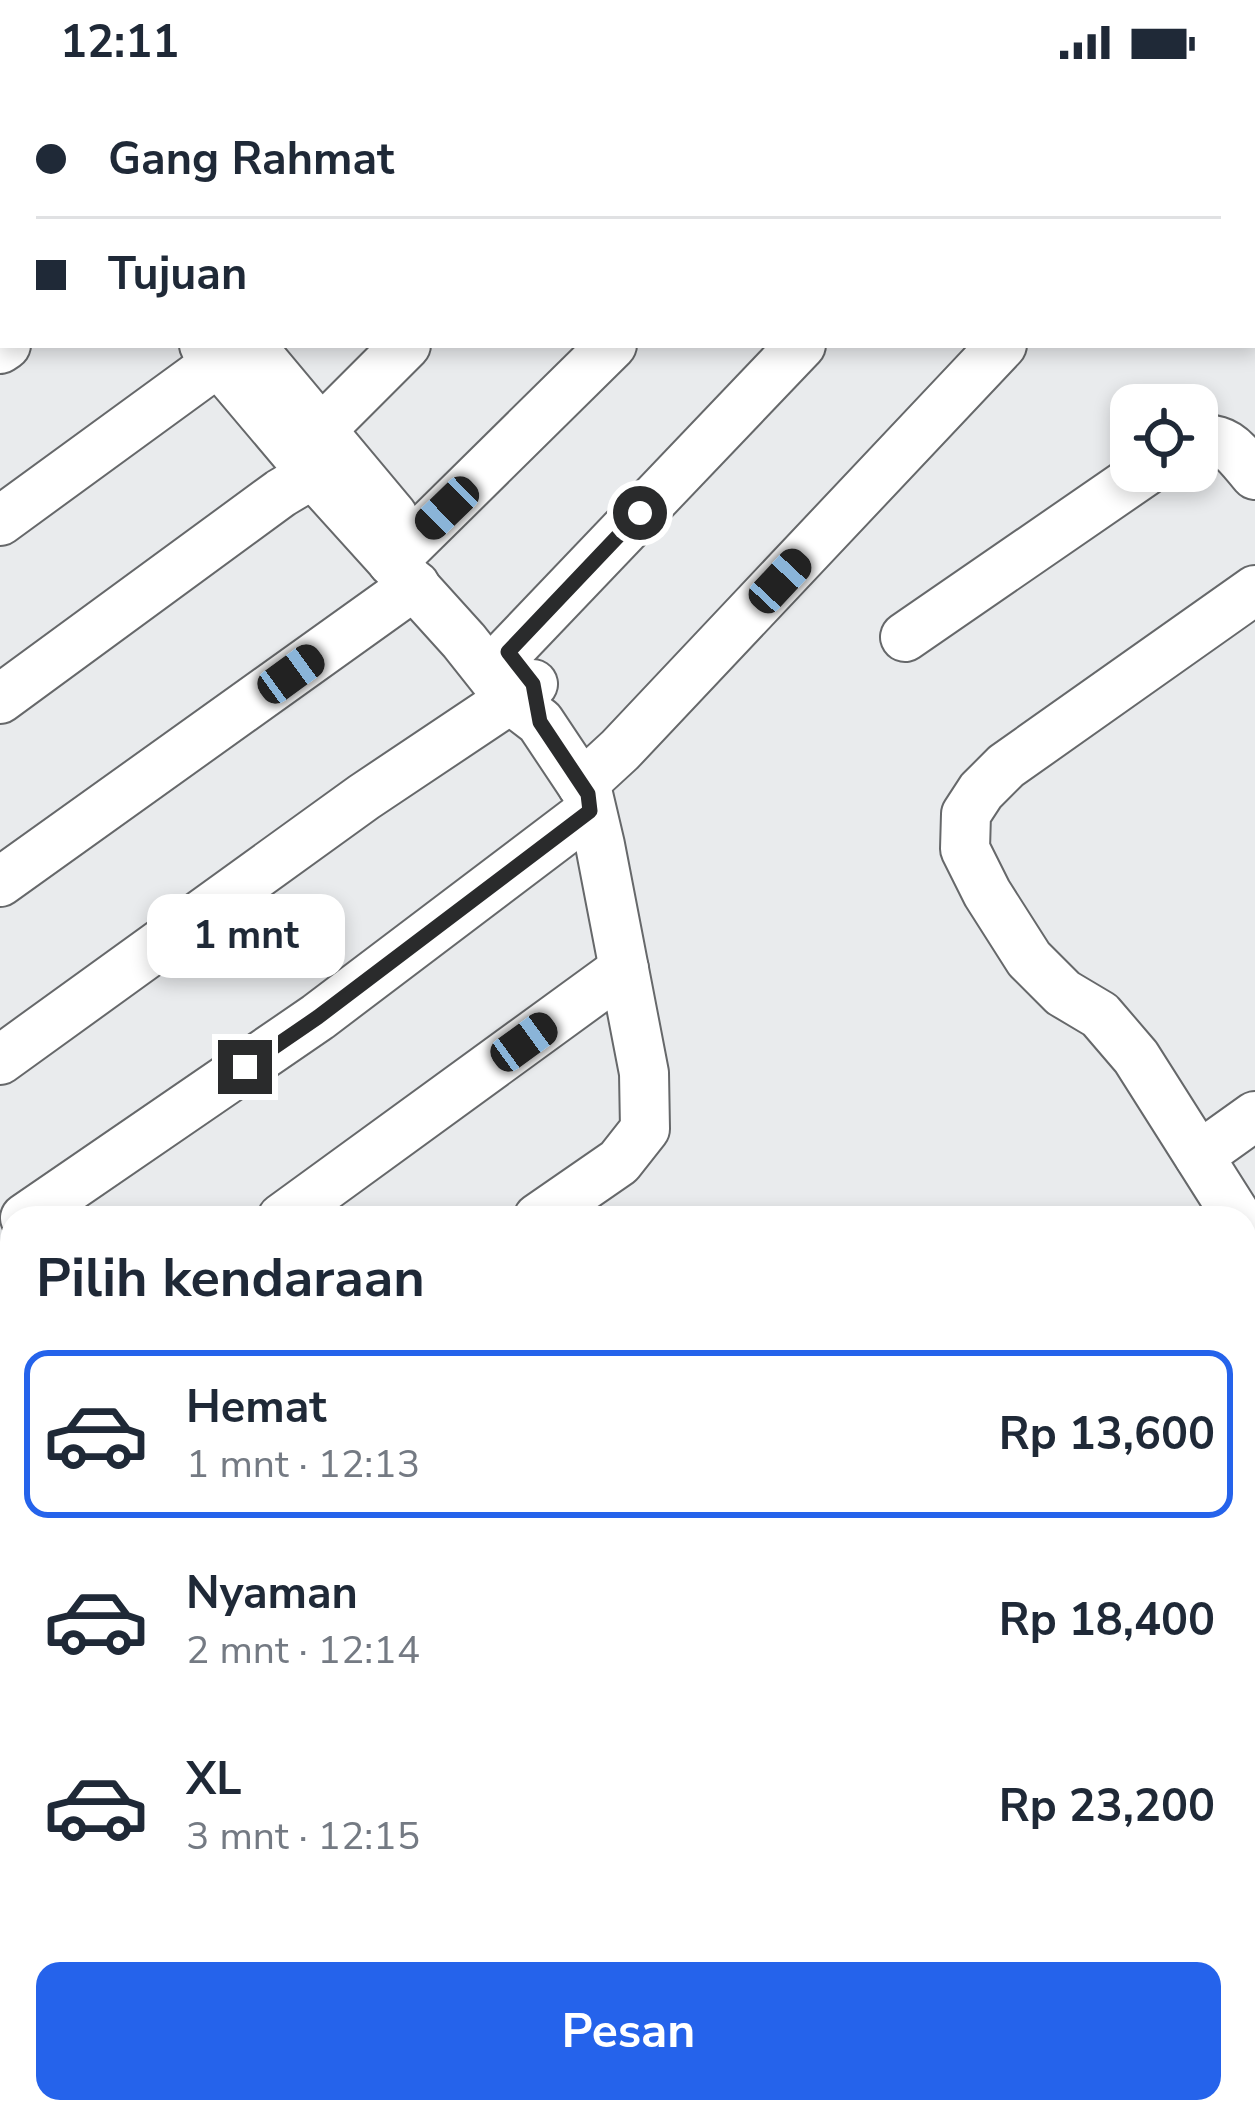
<!DOCTYPE html>
<html lang="id">
<head>
<meta charset="utf-8">
<style>
	body { margin:0; font-family:"Nunito Sans",sans-serif; background:#f6f6f7; color:#1f2937; height:100vh; display:flex; flex-direction:column; font-size:45px; white-space:nowrap }
	* { box-sizing:border-box; margin:0 }
	p { font-size:39px; color:#747a83 }
	.icon { flex:none; width:66px; height:66px; fill:none; stroke:currentColor; stroke-width:2; stroke-linecap:round; stroke-linejoin:round }
	.map { position:relative; flex:1; overflow:hidden }
	.sheet { position:absolute; left:0px; top:1122px; width:1257px; height:918px; display:flex; flex-direction:column; background:#fff; border-radius:36px 36px 0 0; box-shadow:0 6px 18px #0003 }
	.sheet>* { flex:none }
	.banner { position:absolute; left:0px; top:0px; width:1257px; height:264px; box-shadow:0 6px 18px #0003; display:grid; align-content:center; height:264px; padding:0 36px; background:#fff }
	.controls { position:absolute; left:1110px; top:300px; display:grid; gap:24px }
	.controls a { display:grid; place-items:center; width:108px; height:108px; border-radius:24px; background:#fff; box-shadow:0 6px 18px #0003; font-size:60px }
	.end { position:absolute; width:54px; height:54px; margin:-27px; border:15px solid #2a2b2c; background:#fff; box-shadow:0 0 0 6px #fff }
	.from { border-radius:50% }
	.bubble { position:absolute; height:84px; border-radius:24px; background:#fff; box-shadow:0 6px 18px #0003; font-size:39px; font-weight:700; line-height:84px; text-align:center }
	.car { position:absolute; width:36px; height:72px; margin:-36px -18px; border-radius:15px; box-shadow:0 0 9px 3px #0007; background:linear-gradient(#222 24%,#8ab4d8 0 40%,#222 0 76%,#8ab4d8 0 86%,#222 0) }
	.banner b { display:flex; align-items:center; gap:42px; height:114px; font-size:45px }
	.banner b+b { border-top:3px solid #e0e1e3 }
	.banner i { width:30px; height:30px; background:#1f2937 }
	ul { padding:0; list-style:none }
	li { display:flex; align-items:center; gap:36px; height:168px; margin:0 24px 18px; padding:0 12px; border:6px solid transparent; border-radius:24px }
	li div { flex:1 }
	li b { display:block; font-size:45px }
	li em { font-style:normal; font-weight:700 }
	li.on { border-color:#2563eb }
	li>.icon { width:108px; height:108px; stroke-width:1.5 }
	h2 { padding:0 36px; font-size:54px; line-height:144px }
	.cta { display:flex; gap:24px; margin-top:auto; padding:24px 36px }
	.cta a { flex:1; height:138px; border-radius:24px; background:#2563eb; color:#fff; font-size:48px; font-weight:700; line-height:138px; text-align:center }
	.status { display:flex; justify-content:space-between; align-items:center; height:84px; padding:0 60px; background:#fff; direction:ltr }
	.status svg { height:33px; fill:currentColor }
	.map>svg:first-child { display:block }
	.lines { fill:none; stroke-linecap:round; stroke-linejoin:round }
	.minor-casing { stroke:#66686a; stroke-width:52 }
	.minor { stroke:#fff; stroke-width:48 }
	.route { stroke:#2a2b2c; stroke-width:15 }
</style>
</head>
<body>
<div class="status"><b>12:11</b><svg viewBox="0 0 49 12"><path d="M0 12V9h3v3zM5 12V6h3v6zM10 12V3h3v9zM15 12V0h3v12zM26 1h20v11H26zM47 4h2v5h-2z"/></svg></div>
<div class="map">
<svg width="1255" height="2040" viewBox="0 0 1255 2040">
	<rect width="100%" height="100%" fill="#e9ebed"/>
	<g class="lines">
		<g class="minor-casing">
			<g id="minor">
				<path d="M 63,3 L 65,0"/>
				<path d="M 243,3 L 246,0"/>
				<path d="M 451,3 L 454,0"/>
				<path d="M 654,3 L 657,0"/>
				<path d="M 852,3 L 854,0"/>
				<path d="M 1217,3 L 1219,0"/>
				<path d="M 0,27 L 3,30"/>
				<path d="M 0,91 L 3,89"/>
				<path d="M 204,261 L 313,390 L 464,557 L 510,615 L 540,638 L 588,710 L 600,761 L 644,989 L 645,1045 L 619,1078 L 538,1134"/>
				<path d="M 250,261 L 393,432"/>
				<path d="M 0,265 L 6,261"/>
				<path d="M 321,346 L 406,261"/>
				<path d="M 1197,358 C 1225,349 1238,371 1255,391"/>
				<path d="M 0,437 L 218,278"/>
				<path d="M 392,478 L 612,261"/>
				<path d="M 905,553 L 1146,387"/>
				<path d="M 508,568 L 801,261"/>
				<path d="M 0,615 L 281,409 L 313,390"/>
				<path d="M 582,701 L 620,666 L 1002,261"/>
				<path d="M 0,798 L 415,501"/>
				<path d="M 0,976 L 364,713 L 533,600"/>
				<path d="M 1199,1072 L 1255,1032"/>
				<path d="M 25,1134 L 318,933 L 590,727"/>
				<path d="M 282,1134 L 624,885"/>
				<path d="M 1238,1134 L 1136,973 L 1100,931 L 1063,909 L 1029,875 L 987,809 L 965,765 L 966,730 L 981,707 L 1006,682 L 1255,506"/>
				<path d="M 0,1394 L 12,1381"/>
				<path d="M 0,1544 L 12,1555"/>
				<path d="M 0,1649 L 12,1631"/>
				<path d="M 1245,1652 L 1255,1644"/>
				<path d="M 0,1811 L 12,1822"/>
				<path d="M 0,1952 L 12,1934"/>
				<path d="M 1245,1978 L 1255,1994"/>
				<path d="M 227,2028 L 240,2040"/>
				<path d="M 525,2028 L 537,2040"/>
				<path d="M 124,2040 L 132,2028"/>
				<path d="M 320,2040 L 332,2028"/>
			</g>
		</g>
		<use href="#minor" class="minor"/>
	</g>
	<g class="lines">
		<path class="route" d="M 245,983 L 318,933 L 590,727 L 588,710 L 540,638 L 533,600 L 508,568 L 640,429"/>
	</g>
</svg>
<div class="controls">
<a><svg class="icon" aria-label="locate" viewBox="0 0 24 24"><circle cx="12" cy="12" r="6"/><path d="M12 2v4M12 18v4M2 12h4M18 12h4"/></svg></a>
</div>
<i class="end from" style="left:640px;top:429px"></i>
<i class="end" style="left:245px;top:983px"></i>
<div class="bubble" style="left:147px;top:810px;width:198px">1 mnt</div>
<i class="car" style="left:447px;top:424px;rotate:226deg"></i>
<i class="car" style="left:780px;top:497px;rotate:43deg"></i>
<i class="car" style="left:291px;top:590px;rotate:54deg"></i>
<i class="car" style="left:524px;top:958px;rotate:54deg"></i>
<div class="banner">
<b><i class="from"></i>Gang Rahmat</b>
<b><i></i>Tujuan</b>
</div>
<section class="sheet">
<h2>Pilih kendaraan</h2>
<ul>
<li class="on"><svg class="icon" aria-label="car" viewBox="0 0 24 24"><path d="M5 17H2v-5l4-1 3-4h7l3 4 3 1v5h-3M9 17h6M6 11h13"/><circle cx="7" cy="17" r="2"/><circle cx="17" cy="17" r="2"/></svg><div><b>Hemat</b><p>1 mnt · 12:13</p></div><em>Rp 13,600</em></li>
<li><svg class="icon" aria-label="car" viewBox="0 0 24 24"><path d="M5 17H2v-5l4-1 3-4h7l3 4 3 1v5h-3M9 17h6M6 11h13"/><circle cx="7" cy="17" r="2"/><circle cx="17" cy="17" r="2"/></svg><div><b>Nyaman</b><p>2 mnt · 12:14</p></div><em>Rp 18,400</em></li>
<li><svg class="icon" aria-label="car" viewBox="0 0 24 24"><path d="M5 17H2v-5l4-1 3-4h7l3 4 3 1v5h-3M9 17h6M6 11h13"/><circle cx="7" cy="17" r="2"/><circle cx="17" cy="17" r="2"/></svg><div><b>XL</b><p>3 mnt · 12:15</p></div><em>Rp 23,200</em></li>
</ul>
<div class="cta"><a>Pesan</a></div>
</section>
</div>
</body>
</html>
